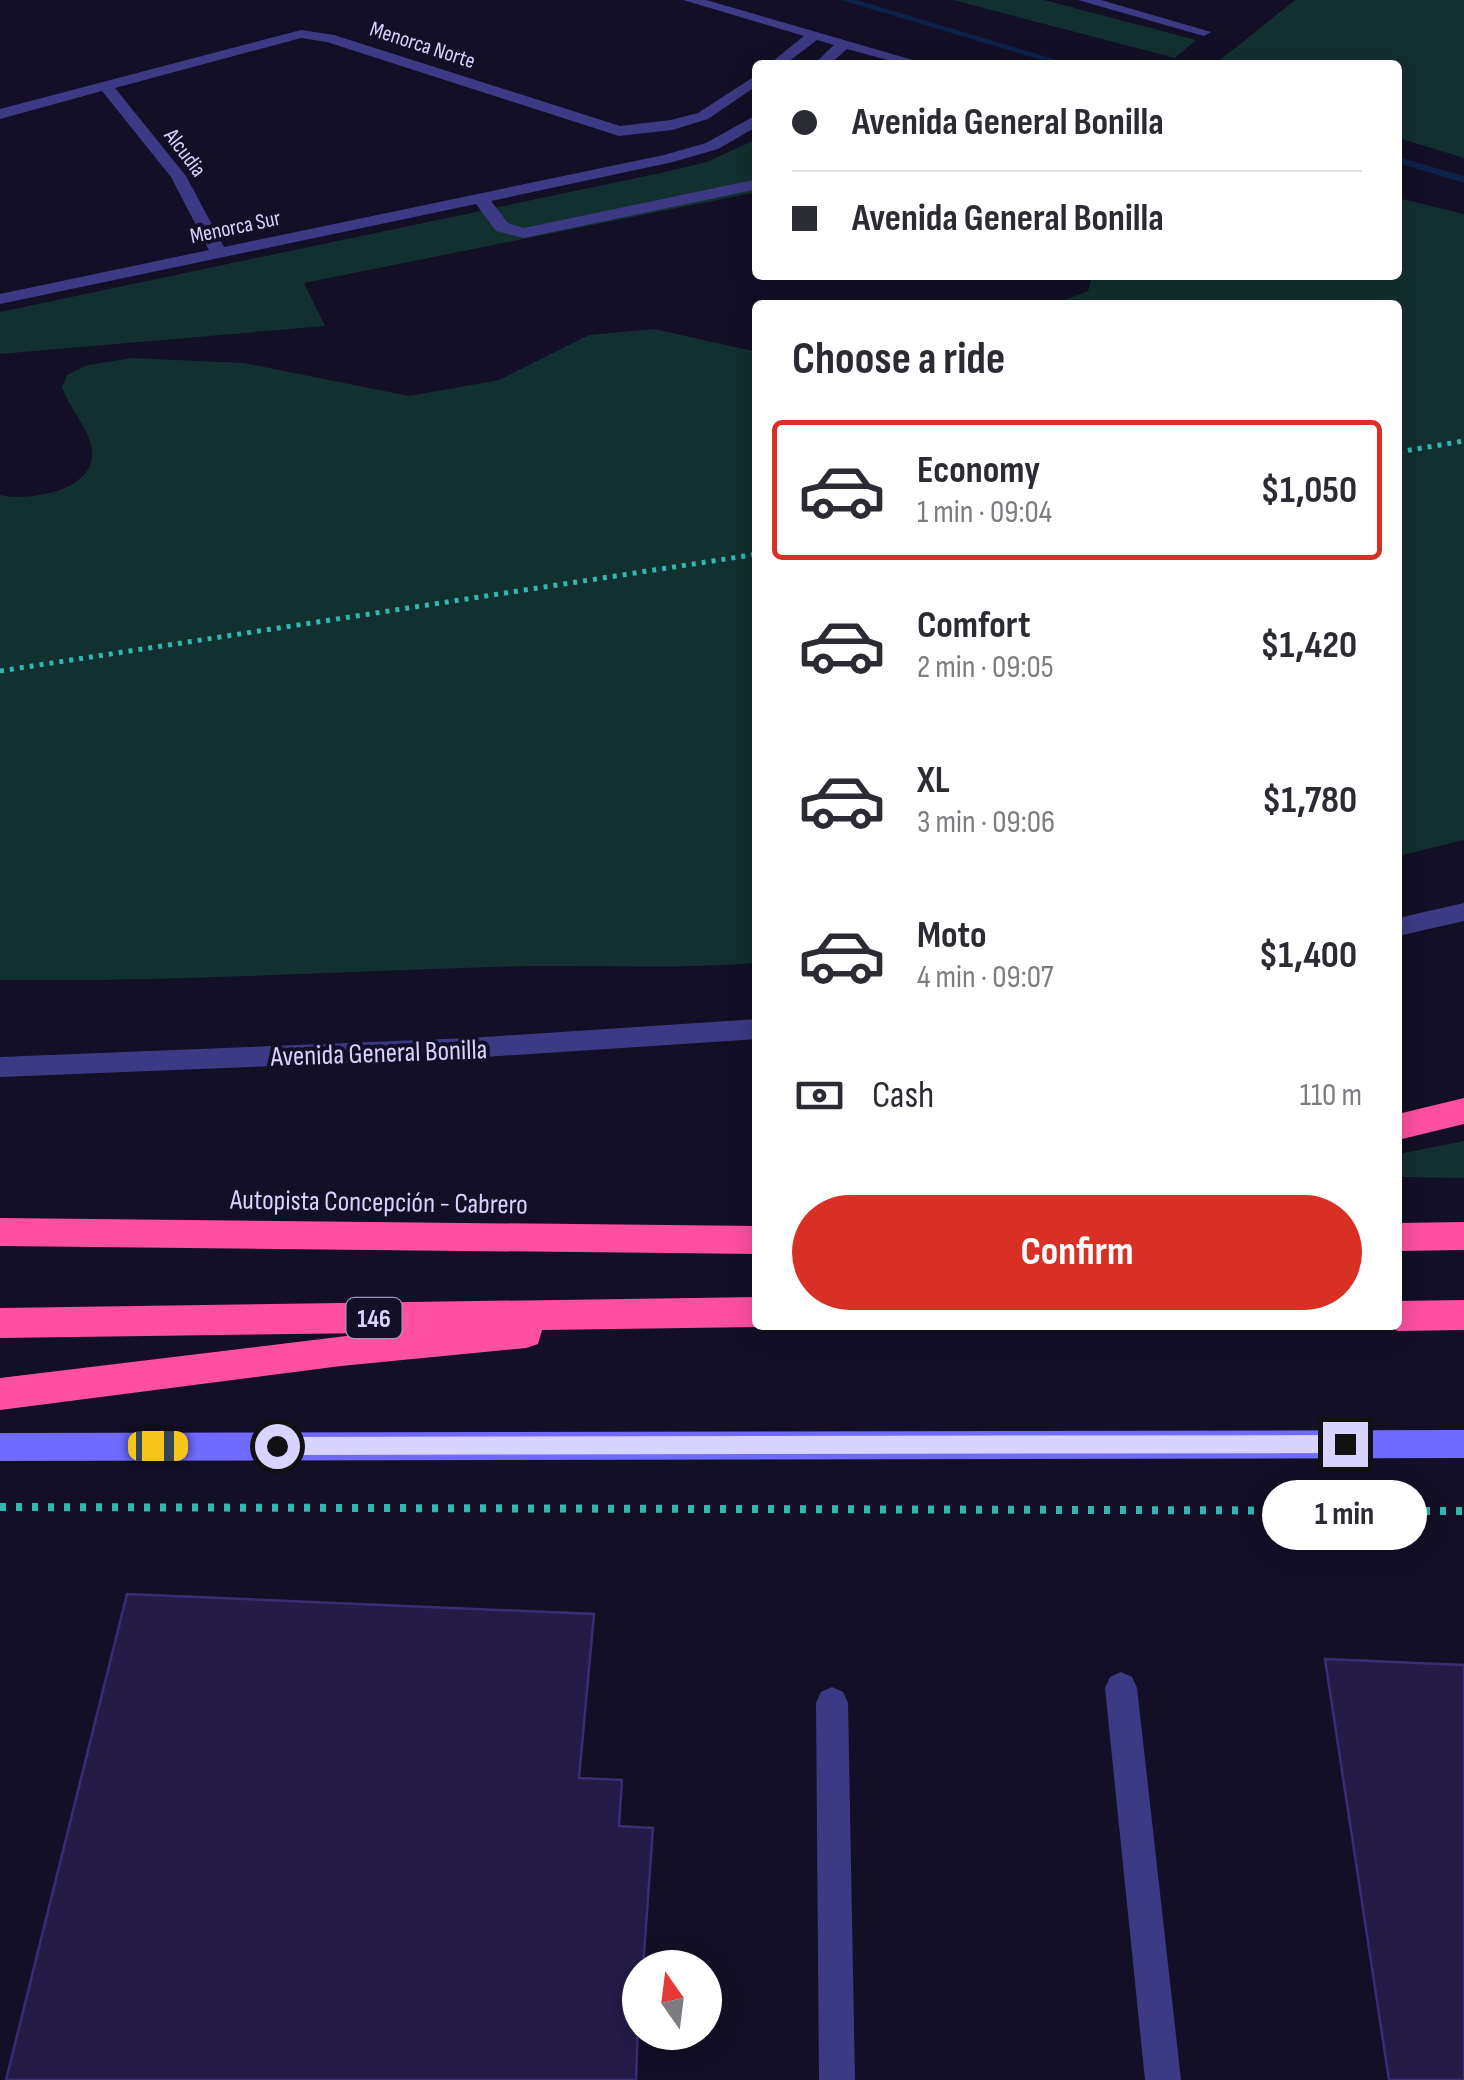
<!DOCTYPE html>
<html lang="en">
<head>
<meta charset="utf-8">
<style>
	body { margin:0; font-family:"Sofia Sans Condensed",sans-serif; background:#f2f2f3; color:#2b2b33; height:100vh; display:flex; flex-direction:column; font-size:38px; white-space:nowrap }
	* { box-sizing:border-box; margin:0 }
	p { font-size:32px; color:#7c7c81 }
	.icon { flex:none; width:55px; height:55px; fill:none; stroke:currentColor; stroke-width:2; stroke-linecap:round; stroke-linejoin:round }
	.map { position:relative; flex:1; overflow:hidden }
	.sheet { position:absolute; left:752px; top:300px; width:650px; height:1030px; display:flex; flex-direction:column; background:#fff; border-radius:10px; box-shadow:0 5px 25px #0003 }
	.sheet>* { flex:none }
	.guide { position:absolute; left:752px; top:60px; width:650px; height:220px; border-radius:10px; box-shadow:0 5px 25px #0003; display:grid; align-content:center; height:220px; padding:0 40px; background:#fff }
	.needle { width:65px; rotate:346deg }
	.fabs { position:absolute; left:622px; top:1950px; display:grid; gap:20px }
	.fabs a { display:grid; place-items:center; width:100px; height:100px; border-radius:50%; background:#fff; box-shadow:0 5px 25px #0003; font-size:50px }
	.end { position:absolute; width:45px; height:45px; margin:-22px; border:12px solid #d9d4ff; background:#111; box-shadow:0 0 0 5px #111 }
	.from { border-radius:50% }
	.bubble { position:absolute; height:70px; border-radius:35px; background:#fff; box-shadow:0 5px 25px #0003; font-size:32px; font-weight:700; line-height:70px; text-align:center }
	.car { position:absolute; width:30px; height:60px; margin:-30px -15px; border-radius:12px; box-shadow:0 0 8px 2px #0007; background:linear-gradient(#f5c518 24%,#345 0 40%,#f5c518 0 76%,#345 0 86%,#f5c518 0) }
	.guide b { display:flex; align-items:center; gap:35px; height:95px; font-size:38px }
	.guide b+b { border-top:2px solid #e1e1e2 }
	.guide i { width:25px; height:25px; background:#2b2b33 }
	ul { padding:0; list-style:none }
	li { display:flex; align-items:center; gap:30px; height:140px; margin:0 20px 15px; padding:0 20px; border:5px solid transparent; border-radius:10px }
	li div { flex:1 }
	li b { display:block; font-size:38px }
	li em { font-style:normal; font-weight:700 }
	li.active { border-color:#d93025 }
	li>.icon { width:90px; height:90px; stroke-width:1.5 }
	h2 { padding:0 40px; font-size:45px; line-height:120px }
	.pay { display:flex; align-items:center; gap:25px; height:110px; padding:0 40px; font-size:38px }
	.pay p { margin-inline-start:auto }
	.action { display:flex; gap:20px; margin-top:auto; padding:20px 40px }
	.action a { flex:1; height:115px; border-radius:60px; background:#d93025; color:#fff; font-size:40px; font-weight:700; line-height:115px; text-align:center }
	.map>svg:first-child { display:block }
	.green { fill:#12302f }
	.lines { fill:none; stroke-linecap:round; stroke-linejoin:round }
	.stream { fill:#0c2248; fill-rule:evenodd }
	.building { fill:#241b47; stroke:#3b2d73; stroke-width:2.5 }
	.path-far1 { stroke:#2fb8b0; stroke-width:5; stroke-dasharray:4 6; stroke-linecap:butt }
	.path { stroke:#2fb8b0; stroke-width:8; stroke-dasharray:6 10; stroke-linecap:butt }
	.service { fill:#3d3a85; fill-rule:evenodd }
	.minor { fill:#3d3a85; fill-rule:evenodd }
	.tertiary { fill:#3d3a85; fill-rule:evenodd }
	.secondary { fill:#6f6bff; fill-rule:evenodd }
	.motorway { fill:#ff4fa3; fill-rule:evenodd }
	.route { fill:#d9d4ff }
	.labels { text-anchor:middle; stroke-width:8; stroke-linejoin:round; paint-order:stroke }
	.far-street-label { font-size:22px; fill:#d9d4ff; stroke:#130f26 }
	.shield { fill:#130f26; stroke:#9e99be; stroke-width:2.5 }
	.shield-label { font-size:25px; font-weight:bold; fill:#d9d4ff }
	.street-label { font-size:28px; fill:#d9d4ff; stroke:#130f26 }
</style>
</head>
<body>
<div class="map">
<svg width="1464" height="2080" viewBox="0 0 1464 2080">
	<rect width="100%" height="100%" fill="#130f26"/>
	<g class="green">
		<path d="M 953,0 L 1044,0 L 1196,40 L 1175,58 Z"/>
		<path d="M 1295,0 L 1464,0 L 1464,158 L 1398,138 L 1398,65 L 1214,65 Z"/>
		<path d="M 757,139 L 757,192 L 304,283 L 325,326 L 0,354 L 0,312 L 665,172 L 707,162 Z"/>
		<path d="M 1398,198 L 1464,214 L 1464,840 L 1398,856 L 1398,305 L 1052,305 L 1088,291 L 1091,281 L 1087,275 L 1398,275 Z"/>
		<path d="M 654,329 L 757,352 L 757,963 C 669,970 581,964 492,967 C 328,972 164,982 0,980 L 0,495 C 30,502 102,490 91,445 C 86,425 69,407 62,387 L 67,375 L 88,365 L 132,358 L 244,363 L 409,396 L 499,380 L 589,335 Z"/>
		<path d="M 1464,1141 L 1464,1178 L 1398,1177 L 1398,1154 Z"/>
	</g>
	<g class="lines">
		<g class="stream">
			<path d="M 841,0 L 857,0 L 1074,65 L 1058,65 Z"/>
			<path d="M 1398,157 L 1464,176 L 1464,183 L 1398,163 Z"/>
		</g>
	</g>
	<g class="building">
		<path d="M 127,1594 L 594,1614 L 579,1778 L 622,1780 L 619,1826 L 653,1828 L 643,1968 L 640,1968 L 636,2080 L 6,2080 Z"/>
		<path d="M 1325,1659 L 1464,1665 L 1464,2080 L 1389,2080 Z"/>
	</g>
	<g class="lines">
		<g class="path-far1">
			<path d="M 1398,452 L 1464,441"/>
			<path d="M 0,671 L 758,554"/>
		</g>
		<path class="path" d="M 0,1507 L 1464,1511"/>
		<g class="service">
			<path d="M 1121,1672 L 1132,1677 L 1137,1688 L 1181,2080 L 1145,2080 L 1105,1688 L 1110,1677 Z"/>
			<path d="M 832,1687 L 843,1692 L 848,1703 L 855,2080 L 819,2080 L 816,1703 L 821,1692 Z"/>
		</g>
		<g class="minor">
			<path d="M 683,0 L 706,0 L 930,65 L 906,65 L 847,49 L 829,65 L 813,65 L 834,45 L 817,40 L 784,65 L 768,65 L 804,36 Z"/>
			<path d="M 1078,0 L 1101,0 L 1211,32 L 1204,36 Z"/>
			<path d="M 301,30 L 334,35 L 620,126 L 671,120 L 698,113 L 758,74 L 758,85 L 708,119 L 672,130 L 619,136 L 327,42 L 301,38 L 115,88 L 186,176 L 224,247 L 664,155 L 706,143 L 758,114 L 758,126 L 718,149 L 673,162 L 491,201 L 508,223 L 524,228 L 758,179 L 758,189 L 524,238 L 496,231 L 476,204 L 0,304 L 0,294 L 209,250 L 171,177 L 102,91 L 0,119 L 0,109 Z"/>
		</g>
		<g class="tertiary">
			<path d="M 1464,903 L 1464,921 L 1398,936 L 1398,918 Z"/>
			<path d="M 758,1019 L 758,1039 L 470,1058 L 0,1077 L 0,1057 L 470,1038 Z"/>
		</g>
		<path class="secondary" d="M 1464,1430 L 1464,1458 L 0,1461 L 0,1433 Z"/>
		<g class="motorway">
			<path d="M 1464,1098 L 1464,1124 L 1398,1140 L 1398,1114 Z"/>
			<path d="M 0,1218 L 758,1226 L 758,1254 L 0,1246 Z"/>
			<path d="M 1464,1222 L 1464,1250 L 1398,1251 L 1398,1223 Z"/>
			<path d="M 758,1297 L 758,1325 L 763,1325 L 758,1327 L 542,1330 L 538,1344 L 526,1348 L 341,1366 L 0,1410 L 0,1378 L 371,1333 L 0,1338 L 0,1308 Z"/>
			<path d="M 1464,1300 L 1464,1330 L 1398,1331 L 1385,1325 L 1398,1325 L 1398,1301 Z"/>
		</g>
	</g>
	<path class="route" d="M 1345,1435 L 1355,1444 L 1345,1453 L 277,1455 L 268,1446 L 277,1437 Z"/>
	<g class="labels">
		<g class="far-street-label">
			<text transform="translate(423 44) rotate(18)" y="8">Menorca Norte</text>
			<text transform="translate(186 152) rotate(53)" y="8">Alcudia</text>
			<text transform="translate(235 226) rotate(-12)" y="8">Menorca Sur</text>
		</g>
		<rect class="shield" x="346.5" y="1298" width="55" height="40" rx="8"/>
		<g class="shield-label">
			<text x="374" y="1327">146</text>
		</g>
		<g class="street-label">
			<text transform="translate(379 1052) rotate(-2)" y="10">Avenida General Bonilla</text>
			<text transform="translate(379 1201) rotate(1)" y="10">Autopista Concepción - Cabrero</text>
		</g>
	</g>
</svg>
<div class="fabs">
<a><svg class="needle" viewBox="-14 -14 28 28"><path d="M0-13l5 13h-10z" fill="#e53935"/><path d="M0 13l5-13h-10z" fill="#7c7c81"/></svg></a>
</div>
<i class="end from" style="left:277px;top:1446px"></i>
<i class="end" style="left:1345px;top:1444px"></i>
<div class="bubble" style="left:1262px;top:1480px;width:165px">1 min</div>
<i class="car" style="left:158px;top:1446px;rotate:90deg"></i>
<div class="guide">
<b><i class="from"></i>Avenida General Bonilla</b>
<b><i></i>Avenida General Bonilla</b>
</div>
<section class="sheet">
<h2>Choose a ride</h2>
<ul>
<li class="active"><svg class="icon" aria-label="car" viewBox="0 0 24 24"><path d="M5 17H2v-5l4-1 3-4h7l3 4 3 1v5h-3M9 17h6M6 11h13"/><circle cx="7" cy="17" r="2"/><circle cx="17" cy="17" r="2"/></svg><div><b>Economy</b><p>1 min · 09:04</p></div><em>$1,050</em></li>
<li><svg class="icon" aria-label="car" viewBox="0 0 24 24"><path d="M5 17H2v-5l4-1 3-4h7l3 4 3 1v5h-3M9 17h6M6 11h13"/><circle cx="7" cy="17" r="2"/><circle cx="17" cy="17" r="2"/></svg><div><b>Comfort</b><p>2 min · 09:05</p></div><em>$1,420</em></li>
<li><svg class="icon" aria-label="car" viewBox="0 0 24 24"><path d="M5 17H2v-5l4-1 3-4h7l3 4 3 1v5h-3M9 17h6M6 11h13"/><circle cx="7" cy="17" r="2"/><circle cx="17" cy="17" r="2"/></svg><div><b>XL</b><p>3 min · 09:06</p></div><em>$1,780</em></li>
<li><svg class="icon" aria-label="car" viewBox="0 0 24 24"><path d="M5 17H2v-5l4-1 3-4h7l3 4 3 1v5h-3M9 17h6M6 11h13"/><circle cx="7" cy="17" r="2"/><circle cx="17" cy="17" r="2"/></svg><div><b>Moto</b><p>4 min · 09:07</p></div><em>$1,400</em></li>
</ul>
<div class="pay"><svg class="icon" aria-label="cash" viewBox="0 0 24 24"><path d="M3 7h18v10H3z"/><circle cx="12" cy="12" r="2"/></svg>Cash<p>110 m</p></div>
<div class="action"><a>Confirm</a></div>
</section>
</div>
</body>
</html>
